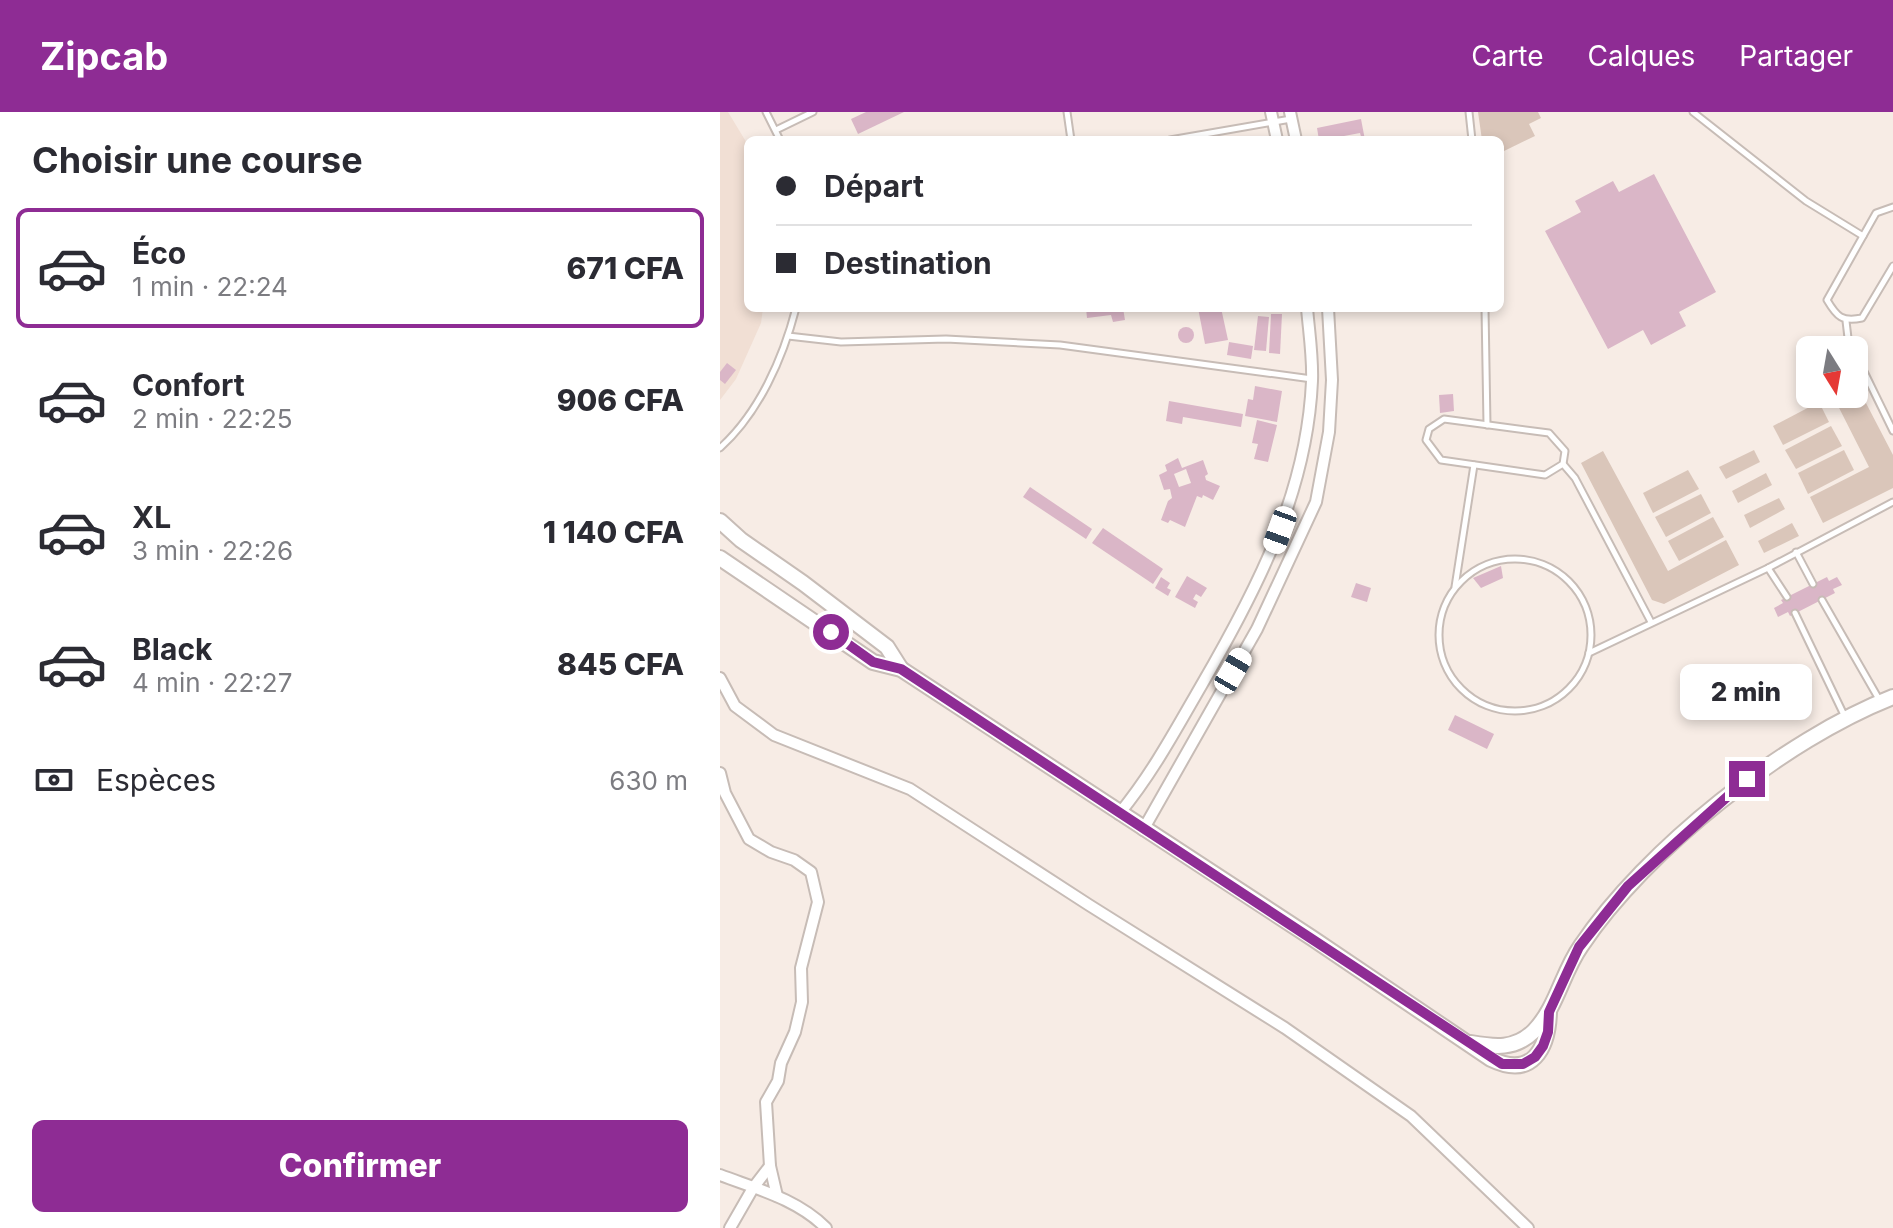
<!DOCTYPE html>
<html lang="fr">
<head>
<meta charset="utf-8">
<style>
	body { margin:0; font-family:Inter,sans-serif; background:#f7f7f7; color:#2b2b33; height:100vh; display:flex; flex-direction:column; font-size:30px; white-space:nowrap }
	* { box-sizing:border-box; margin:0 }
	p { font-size:26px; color:#7c7c81 }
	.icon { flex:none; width:44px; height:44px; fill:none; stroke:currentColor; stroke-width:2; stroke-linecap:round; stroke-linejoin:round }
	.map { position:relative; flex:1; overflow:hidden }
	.details { display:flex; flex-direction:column; background:#fff; width:720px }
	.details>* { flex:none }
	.hud { position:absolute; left:24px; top:24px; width:760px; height:176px; border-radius:12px; box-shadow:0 4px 12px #0003; display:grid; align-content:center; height:176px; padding:0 32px; background:#fff }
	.needle { width:52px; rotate:169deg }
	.tools { position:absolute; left:1076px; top:224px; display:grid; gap:16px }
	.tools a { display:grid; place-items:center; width:72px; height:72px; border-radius:12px; background:#fff; box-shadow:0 4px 12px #0003; font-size:40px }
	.end { position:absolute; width:36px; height:36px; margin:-18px; border:10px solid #8e2c94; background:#fff; box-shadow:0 0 0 4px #fff }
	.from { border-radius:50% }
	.bubble { position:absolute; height:56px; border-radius:12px; background:#fff; box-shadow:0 4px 12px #0003; font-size:26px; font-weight:800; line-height:56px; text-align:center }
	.car { position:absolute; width:24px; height:48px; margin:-24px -12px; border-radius:10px; box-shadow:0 0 6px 2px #0007; background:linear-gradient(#fff 24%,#345 0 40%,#fff 0 76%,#345 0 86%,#fff 0) }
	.hud b { display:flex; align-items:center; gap:28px; height:76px; font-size:30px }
	.hud b+b { border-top:2px solid #e1e1e2 }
	.hud i { width:20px; height:20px; background:#2b2b33 }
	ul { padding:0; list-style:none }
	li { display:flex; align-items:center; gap:24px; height:120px; margin:0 16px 12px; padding:0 16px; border:4px solid transparent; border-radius:12px }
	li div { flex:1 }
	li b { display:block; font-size:30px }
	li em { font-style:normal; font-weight:800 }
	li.active { border-color:#8e2c94 }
	li>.icon { width:72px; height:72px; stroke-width:1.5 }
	h2 { padding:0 32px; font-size:36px; line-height:96px }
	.pay { display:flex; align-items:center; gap:20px; height:88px; padding:0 32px; font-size:30px }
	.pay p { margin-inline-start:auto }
	.action { display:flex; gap:16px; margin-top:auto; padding:16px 32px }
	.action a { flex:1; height:92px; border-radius:12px; background:#8e2c94; color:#fff; font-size:32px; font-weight:800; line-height:92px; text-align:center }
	header { display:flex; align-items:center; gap:48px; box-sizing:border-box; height:112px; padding:0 40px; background:#8e2c94; color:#fff }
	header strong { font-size:38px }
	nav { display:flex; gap:44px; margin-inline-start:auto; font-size:28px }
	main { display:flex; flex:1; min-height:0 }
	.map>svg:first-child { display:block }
	.built { fill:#f1dfd4 }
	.grass { fill:#dac6ba }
	.building { fill:#dab6c7; fill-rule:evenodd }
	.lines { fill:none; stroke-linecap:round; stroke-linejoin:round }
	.lane-casing { stroke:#c7bcb6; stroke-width:9 }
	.street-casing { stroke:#c7bcb6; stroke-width:14 }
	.secondary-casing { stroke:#c7bcb6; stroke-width:18 }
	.lane { stroke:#fff; stroke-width:5 }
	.street { stroke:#fff; stroke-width:10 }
	.secondary { stroke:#fff; stroke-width:14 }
	.route { stroke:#8e2c94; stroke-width:10 }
</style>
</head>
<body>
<header>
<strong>Zipcab</strong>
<nav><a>Carte</a><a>Calques</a><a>Partager</a></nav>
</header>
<main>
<section class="details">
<h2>Choisir une course</h2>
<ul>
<li class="active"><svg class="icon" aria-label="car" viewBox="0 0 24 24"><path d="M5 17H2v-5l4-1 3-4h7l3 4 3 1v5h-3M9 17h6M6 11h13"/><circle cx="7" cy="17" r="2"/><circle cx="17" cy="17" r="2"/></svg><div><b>Éco</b><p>1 min · 22:24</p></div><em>671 CFA</em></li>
<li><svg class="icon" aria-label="car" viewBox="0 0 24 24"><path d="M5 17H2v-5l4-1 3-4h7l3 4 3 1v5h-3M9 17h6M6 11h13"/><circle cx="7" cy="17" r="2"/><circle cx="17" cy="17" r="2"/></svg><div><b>Confort</b><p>2 min · 22:25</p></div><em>906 CFA</em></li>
<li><svg class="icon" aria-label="car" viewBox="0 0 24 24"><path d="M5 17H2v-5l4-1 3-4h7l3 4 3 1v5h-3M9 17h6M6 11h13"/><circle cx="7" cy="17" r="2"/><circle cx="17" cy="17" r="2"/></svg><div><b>XL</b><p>3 min · 22:26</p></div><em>1 140 CFA</em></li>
<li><svg class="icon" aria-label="car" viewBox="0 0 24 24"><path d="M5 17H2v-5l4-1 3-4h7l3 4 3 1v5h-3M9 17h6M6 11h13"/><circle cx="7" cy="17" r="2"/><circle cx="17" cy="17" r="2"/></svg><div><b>Black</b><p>4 min · 22:27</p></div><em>845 CFA</em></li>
</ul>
<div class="pay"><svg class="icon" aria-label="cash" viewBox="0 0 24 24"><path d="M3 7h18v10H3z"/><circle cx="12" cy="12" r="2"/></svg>Espèces<p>630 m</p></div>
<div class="action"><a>Confirmer</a></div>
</section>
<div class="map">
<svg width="1173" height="1116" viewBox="0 0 1173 1116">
	<rect width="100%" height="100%" fill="#f7ece5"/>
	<path class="built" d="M 0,0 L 8,0 L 28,33 L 28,196 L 43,196 L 41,211 L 16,267 L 0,288 Z"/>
	<g class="grass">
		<path d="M 818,0 L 821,6 L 809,12 L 815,24 L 780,41 L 780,28 L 762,28 L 758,0 Z"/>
		<path d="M 1134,268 L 1173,343 L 1173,376 L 1103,411 L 1090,385 L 1149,355 L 1112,282 L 1134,282 Z"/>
		<path d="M 1099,290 L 1109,310 L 1063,333 L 1053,314 Z"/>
		<path d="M 1111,314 L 1122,334 L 1076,357 L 1065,338 Z"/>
		<path d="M 1034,338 L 1040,350 L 1006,367 L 999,355 Z"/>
		<path d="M 1124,338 L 1134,358 L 1088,382 L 1078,361 Z"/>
		<path d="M 883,339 L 948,459 L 1006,428 L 1019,453 L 944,492 L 932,488 L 861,351 Z"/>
		<path d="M 968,358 L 979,377 L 933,401 L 923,381 Z"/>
		<path d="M 1046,361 L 1052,373 L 1018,391 L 1012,379 Z"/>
		<path d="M 981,382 L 991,401 L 946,425 L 935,405 Z"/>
		<path d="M 1059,386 L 1065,397 L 1030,416 L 1024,403 Z"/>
		<path d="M 993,405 L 1004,425 L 959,449 L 948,429 Z"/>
		<path d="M 1072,411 L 1079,424 L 1044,441 L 1038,429 Z"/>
	</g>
	<g class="building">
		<path d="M 146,0 L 184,0 L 138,22 L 131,7 Z"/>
		<path d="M 641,7 L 645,28 L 642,28 L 640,21 L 624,24 L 625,28 L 620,28 L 620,25 L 599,28 L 597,16 Z"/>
		<path d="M 934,62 L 996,180 L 959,200 L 966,214 L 931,233 L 923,218 L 888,237 L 825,119 L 861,100 L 855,89 L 893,69 L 899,80 Z"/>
		<path d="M 366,196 L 403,196 L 405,208 L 393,210 L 391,203 L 367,206 Z"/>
		<path d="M 478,196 L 501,196 L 508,228 L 485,232 Z"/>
		<path d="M 551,202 L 562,202 L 560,242 L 549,241 Z"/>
		<path d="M 538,204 L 549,205 L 546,239 L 534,238 Z"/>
		<circle cx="466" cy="223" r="8"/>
		<path d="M 509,230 L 533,234 L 531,247 L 507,243 Z"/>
		<path d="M 7,251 L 16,258 L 5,272 L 0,268 L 0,260 Z"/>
		<path d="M 535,274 L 562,279 L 557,310 L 525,304 L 528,287 L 533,288 Z"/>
		<path d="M 733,282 L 734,299 L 720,301 L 719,283 Z"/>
		<path d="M 449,289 L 523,302 L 521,315 L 463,305 L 462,312 L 446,309 Z"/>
		<path d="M 537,308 L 557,313 L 548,350 L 534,347 L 538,332 L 532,331 Z"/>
		<path d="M 458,346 L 462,356 L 483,348 L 488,362 L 485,364 L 486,368 L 500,374 L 493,388 L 483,383 L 482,386 L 477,384 L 465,415 L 450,408 L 448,411 L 441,408 L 448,389 L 452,386 L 450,377 L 444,378 L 439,363 L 447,359 L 445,353 ZM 466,357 L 471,371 L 459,375 L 454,362 Z"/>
		<path d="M 310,375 L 372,417 L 366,427 L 303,385 Z"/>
		<path d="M 383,416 L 443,457 L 433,472 L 372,431 Z"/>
		<path d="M 781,454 L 783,466 L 761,476 L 753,466 Z"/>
		<path d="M 467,464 L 487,476 L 481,485 L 476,482 L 473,487 L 478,490 L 475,496 L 455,485 Z"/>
		<path d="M 441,465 L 450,471 L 447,476 L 451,478 L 448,484 L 435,476 Z"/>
		<path d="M 1107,465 L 1109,469 L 1117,465 L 1122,473 L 1113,477 L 1115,481 L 1070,504 L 1068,500 L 1058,505 L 1054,496 L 1063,491 L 1061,488 Z"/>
		<path d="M 636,471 L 651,476 L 647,490 L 631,485 Z"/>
		<path d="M 735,603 L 774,622 L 767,637 L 728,618 Z"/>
	</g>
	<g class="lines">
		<g class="lane-casing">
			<g id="lane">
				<path d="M 46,0 L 60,28"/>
				<path d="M 347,0 L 351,28"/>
				<path d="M 749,0 L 752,28"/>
				<path d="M 973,0 L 1086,89 L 1143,124"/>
				<path d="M 56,18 L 93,0"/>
				<path d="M 450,28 L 571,7"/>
				<path d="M 1173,95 L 1156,101 L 1107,188 C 1117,205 1122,210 1142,206 L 1173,154"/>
				<path d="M 765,196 L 767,313"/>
				<path d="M 1126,209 L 1128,226 L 1133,238"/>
				<path d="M 68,224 L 121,230 L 226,227 L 340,233 L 592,267"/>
				<path d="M 1134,239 L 1173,319"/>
				<path d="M 724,307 L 829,321 L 845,339 L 843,352 L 825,363 L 721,348 L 706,328 L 709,317 Z"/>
				<path d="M 0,336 C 39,301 63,246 76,196"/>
				<path d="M 843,352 L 855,366 L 931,510"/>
				<path d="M 1076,440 L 1093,472"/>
				<circle cx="795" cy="523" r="76"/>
				<path d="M 1048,456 L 1067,485"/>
				<path d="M 735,475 L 754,353"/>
				<path d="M 1102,488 L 1160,589"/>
				<path d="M 1075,501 L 1125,605"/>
				<path d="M 869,541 L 1048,456 L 1173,390"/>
			</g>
		</g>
		<g class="street-casing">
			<g id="street">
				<path d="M 551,0 L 557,28"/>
				<path d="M 570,0 L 576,28"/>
				<path d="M 0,566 L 15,594 L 54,623 L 190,677 L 369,793 L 565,916 L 691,1004 L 808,1116"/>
				<path d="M 0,661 L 5,681 L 29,727 L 51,740 L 74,748 L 91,760 L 98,790 L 81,856 L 82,890 L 75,920 L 61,951 L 58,969 L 46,990 L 50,1054 L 57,1084"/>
				<path d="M 399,702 C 432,662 455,619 481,574 C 536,479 587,382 592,269 C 593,245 589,220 587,196"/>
				<path d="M 423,718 L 537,517 L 596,390 L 609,320 L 612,268 L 608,196"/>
				<path d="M 0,1063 C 37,1077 77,1087 106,1116"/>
				<path d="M 10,1116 L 33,1076 L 50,1054"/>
			</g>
		</g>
		<g class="secondary-casing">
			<g id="secondary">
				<path d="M 0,409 L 21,428 L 83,471 L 167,535 L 181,557"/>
				<path d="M 0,446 L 153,550 L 181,557 L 592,826 L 771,947 C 812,967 828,937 829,900"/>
				<path d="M 751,931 C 774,935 795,938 814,919 C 837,895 842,861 861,834 C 925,738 1065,627 1173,585"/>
			</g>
		</g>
		<use href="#lane" class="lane"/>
		<use href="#street" class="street"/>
		<use href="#secondary" class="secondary"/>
	</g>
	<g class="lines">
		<path class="route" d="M 111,520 L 153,550 L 181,557 L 782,952 L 803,952 L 815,945 L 823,934 L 828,920 L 829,900 L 859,835 L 908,774 L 1027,667"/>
	</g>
</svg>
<div class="tools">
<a><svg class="needle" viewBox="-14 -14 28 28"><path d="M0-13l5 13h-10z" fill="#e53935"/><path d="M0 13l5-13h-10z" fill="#7c7c81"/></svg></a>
</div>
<i class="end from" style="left:111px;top:520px"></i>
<i class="end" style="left:1027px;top:667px"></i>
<div class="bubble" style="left:960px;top:552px;width:132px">2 min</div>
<i class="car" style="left:560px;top:418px;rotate:200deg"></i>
<i class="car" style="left:513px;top:559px;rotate:30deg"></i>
<div class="hud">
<b><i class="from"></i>Départ</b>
<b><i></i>Destination</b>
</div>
</div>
</main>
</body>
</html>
